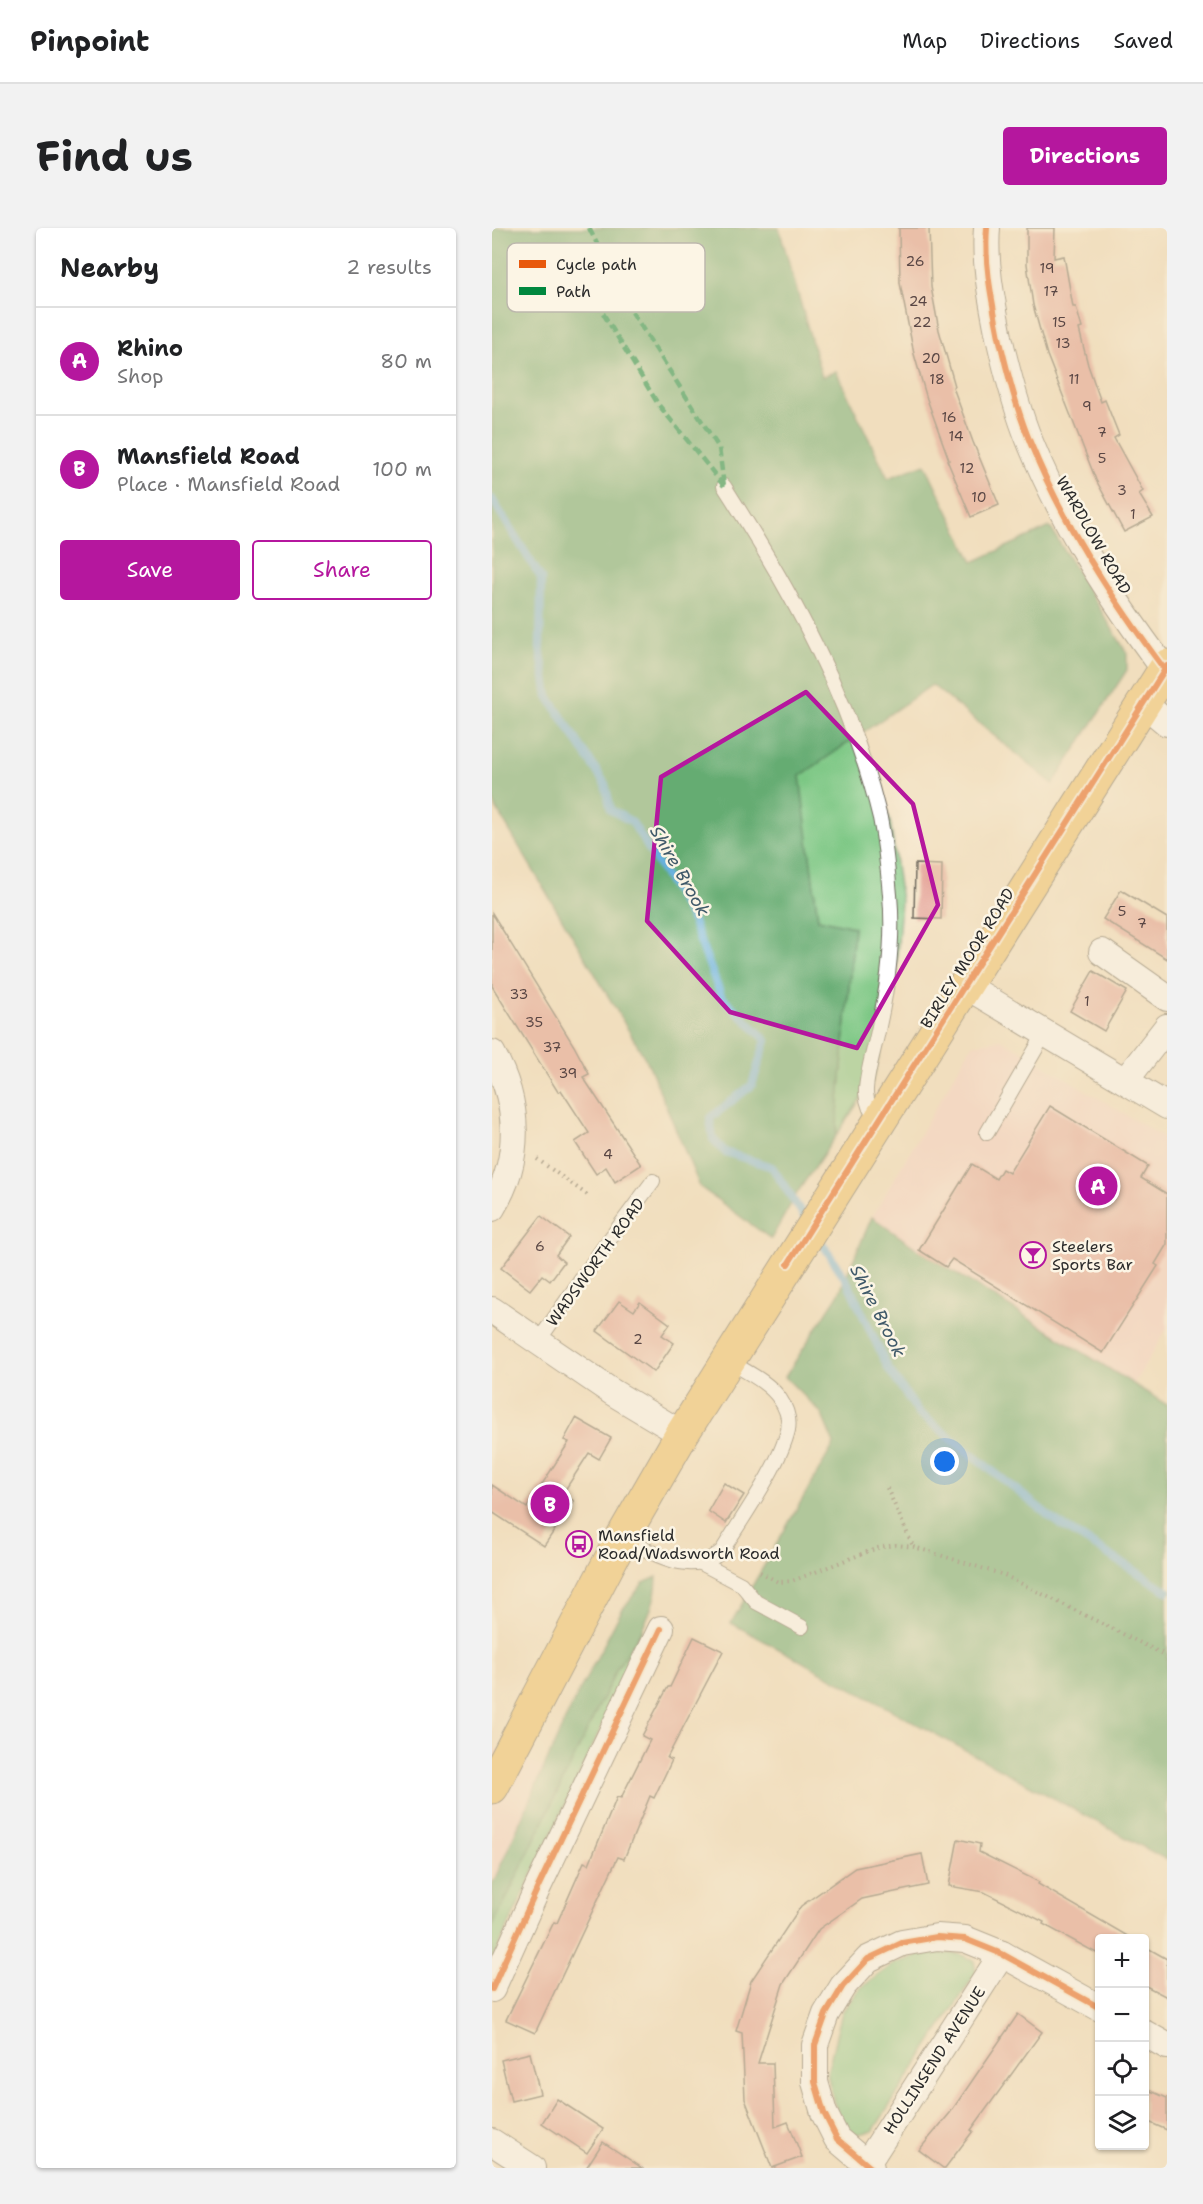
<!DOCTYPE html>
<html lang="en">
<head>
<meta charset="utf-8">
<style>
	body { margin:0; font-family:"Shantell Sans",sans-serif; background:#f2f2f2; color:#202124 }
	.controls { position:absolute; right:18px; bottom:18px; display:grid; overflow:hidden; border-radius:6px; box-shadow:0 2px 4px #0004 }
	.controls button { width:54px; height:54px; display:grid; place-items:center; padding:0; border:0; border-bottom:2px solid #e0e0e0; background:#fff; color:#202124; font:30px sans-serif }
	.you { position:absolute; left:453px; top:1234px; width:21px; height:21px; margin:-15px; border:4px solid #fff; border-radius:50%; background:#1a73e8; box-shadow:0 0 0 9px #1a73e833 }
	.badge { display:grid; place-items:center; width:39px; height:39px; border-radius:50%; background:#b5179e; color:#fff; font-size:20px; font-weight:700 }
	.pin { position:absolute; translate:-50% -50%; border:3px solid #fff; box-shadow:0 2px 6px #0006 }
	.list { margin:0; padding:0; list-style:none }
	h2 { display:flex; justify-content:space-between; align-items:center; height:78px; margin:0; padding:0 24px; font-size:26px }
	h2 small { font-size:20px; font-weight:400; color:#757577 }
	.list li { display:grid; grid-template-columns:39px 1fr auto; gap:18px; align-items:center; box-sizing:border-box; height:108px; padding:0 24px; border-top:2px solid #e0e0e0 }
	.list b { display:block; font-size:22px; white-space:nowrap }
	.list p { margin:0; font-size:20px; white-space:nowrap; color:#757577 }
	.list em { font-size:20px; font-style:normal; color:#757577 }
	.actions { display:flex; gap:12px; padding:18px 24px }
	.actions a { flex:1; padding:14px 0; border:2px solid #b5179e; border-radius:6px; text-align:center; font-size:21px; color:#b5179e }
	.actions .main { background:#b5179e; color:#fff }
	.icon { flex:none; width:33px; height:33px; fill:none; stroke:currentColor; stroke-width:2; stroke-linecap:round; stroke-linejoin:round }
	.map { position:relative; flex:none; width:675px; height:1940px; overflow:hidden; border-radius:6px }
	header { display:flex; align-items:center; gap:36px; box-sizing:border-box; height:84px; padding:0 30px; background:#fff; border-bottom:2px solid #e0e0e0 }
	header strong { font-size:28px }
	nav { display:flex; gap:33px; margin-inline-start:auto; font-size:21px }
	.intro { display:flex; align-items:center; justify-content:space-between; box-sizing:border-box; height:144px; padding:0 36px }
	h1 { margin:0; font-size:42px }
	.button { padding:15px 27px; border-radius:6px; background:#b5179e; color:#fff; font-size:21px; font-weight:700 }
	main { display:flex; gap:36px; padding:0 36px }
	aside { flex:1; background:#fff; border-radius:6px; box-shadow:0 2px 4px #0004 }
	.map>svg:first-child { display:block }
	.built { fill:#f7d1c8 }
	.green { fill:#7cc784; stroke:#547958; stroke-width:1.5 }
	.forest { fill:#65ac72; stroke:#486c4e; stroke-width:1.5 }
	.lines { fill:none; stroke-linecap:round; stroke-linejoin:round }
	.stream { stroke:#67b1df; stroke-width:8 }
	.building { fill:#e2998f }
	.service-casing { stroke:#706a5e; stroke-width:16 }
	.minor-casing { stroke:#706a5e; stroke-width:28 }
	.primary-casing { stroke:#706a5e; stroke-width:35 }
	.path { stroke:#706a5e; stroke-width:4; stroke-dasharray:1.5 4.5; stroke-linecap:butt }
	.service { stroke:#fff; stroke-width:14 }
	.minor { stroke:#fff; stroke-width:26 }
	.primary { stroke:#f1c369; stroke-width:33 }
	.quiet { stroke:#00873e; stroke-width:4.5; stroke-dasharray:9 4.5; stroke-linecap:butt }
	.cycleway-casing { stroke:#fcf5e5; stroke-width:10 }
	.cycleway { stroke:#e8590c; stroke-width:6 }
	.marked { fill:none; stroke:#b5179e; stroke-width:4.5; stroke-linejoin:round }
	.labels { text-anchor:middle; stroke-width:5; stroke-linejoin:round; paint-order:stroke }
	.number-label { font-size:14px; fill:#594644 }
	.street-label { font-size:16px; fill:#2b2b2b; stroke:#fcf5e5 }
	.poi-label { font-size:16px; fill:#2b2b2b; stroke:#fcf5e5; text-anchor:start }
	.water-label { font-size:18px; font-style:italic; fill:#405a6a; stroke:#fcf5e5 }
	.key { fill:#fcf5e5; stroke:#bdb8ad; stroke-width:1.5 }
	.key-label { font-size:16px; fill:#2b2b2b }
</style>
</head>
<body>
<header>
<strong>Pinpoint</strong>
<nav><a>Map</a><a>Directions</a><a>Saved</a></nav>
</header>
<div class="intro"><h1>Find us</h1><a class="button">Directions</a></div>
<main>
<aside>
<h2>Nearby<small>2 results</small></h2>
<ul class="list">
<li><span class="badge">A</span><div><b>Rhino</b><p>Shop</p></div><em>80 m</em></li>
<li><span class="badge">B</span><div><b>Mansfield Road</b><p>Place · Mansfield Road</p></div><em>100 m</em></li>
</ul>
<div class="actions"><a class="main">Save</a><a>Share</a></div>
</aside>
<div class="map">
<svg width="675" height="1940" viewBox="0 0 675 1940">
	<rect width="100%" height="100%" fill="#fcf5e5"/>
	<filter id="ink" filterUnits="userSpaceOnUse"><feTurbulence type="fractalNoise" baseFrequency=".0167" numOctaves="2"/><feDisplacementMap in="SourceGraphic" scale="12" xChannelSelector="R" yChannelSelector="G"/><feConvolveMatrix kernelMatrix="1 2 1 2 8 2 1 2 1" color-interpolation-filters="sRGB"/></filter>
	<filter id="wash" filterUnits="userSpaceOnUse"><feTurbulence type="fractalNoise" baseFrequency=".008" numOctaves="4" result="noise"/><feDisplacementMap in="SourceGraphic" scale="24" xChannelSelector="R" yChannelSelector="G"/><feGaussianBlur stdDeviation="1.35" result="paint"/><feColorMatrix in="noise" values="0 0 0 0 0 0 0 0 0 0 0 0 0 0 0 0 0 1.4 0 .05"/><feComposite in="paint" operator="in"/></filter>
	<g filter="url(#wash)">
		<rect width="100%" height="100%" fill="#f1debe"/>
		<g class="built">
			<path d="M509,811L675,912V1100L642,1156L427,1022L380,989L480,817Z"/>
			<path d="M0,1519L52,1540L0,1657Z"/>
		</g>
		<g class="green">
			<path d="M370,505L398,593L409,673L402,770L381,852L344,908L362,699L326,691L307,548Z"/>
			<path d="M151,1401L132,1451L0,1733V1700L6,1687L126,1438Z"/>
			<path d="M437,1724L468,1726L482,1733L484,1745L381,1903L365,1906L354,1901L342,1875L335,1845L350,1784L367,1761L402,1736Z"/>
		</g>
		<g class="forest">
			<path d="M0,0H287L330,149L344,143L396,250L433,236L481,334L558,299L635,425V442L561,556L440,457L308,548L326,691L362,699L344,908L307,962L279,1011L208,959L156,835L4,580L0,568Z"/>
			<path d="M380,989L427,1022L675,1177V1632L239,1395L342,1216L329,1185L293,1149L346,1067Z"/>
			<path d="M165,1349C165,1383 144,1411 126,1438L0,1700V1657L78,1481L130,1382L151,1355Z"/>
		</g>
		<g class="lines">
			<g class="stream">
				<path d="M0,271L49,350L48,420L56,468L113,556L119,582L140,594L199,689L229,768L274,812L260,857L218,890L221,911L233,924L280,939L315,993"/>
				<path d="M324,1006L356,1055L396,1140L426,1184L566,1295L675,1363"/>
			</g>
		</g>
		<g id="blocks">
			<g class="building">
				<path d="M407,0H437L439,59L447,102L463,158L461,159L481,214L507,277L479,289L455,232H457L435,171L422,126L408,55Z"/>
				<path d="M535,0H563L562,30L572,28L581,79H584L590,100L587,101L596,137L609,174L613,172L627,207L622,210L651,263L647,266L661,289L632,304L604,252L555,127L541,77L535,36Z"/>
				<path d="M423,636L450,637L449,691L422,690Z"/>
				<path d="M629,662L675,690V731L611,691Z"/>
				<path d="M0,685L82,818L97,846L91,849L149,937L123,954L114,939L104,946L83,914L97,905L69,862L66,864L0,758Z"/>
				<path d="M601,743L635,763L612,803L578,783Z"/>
				<path d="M558,878L656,938L649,950L675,966V1016L663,1036L666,1038L611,1125L460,1031L454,1039L427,1022L480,936L504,951L510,941L517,945Z"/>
				<path d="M49,988L77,1009L64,1027L72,1034L58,1053L50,1047L38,1062L9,1040Z"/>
				<path d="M127,1073L142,1083L148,1074L178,1096L170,1107L182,1115L162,1144L105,1103Z"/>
				<path d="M84,1190L119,1210L107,1231L97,1225L71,1265L82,1273L52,1318L0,1284V1257L35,1280L77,1214L72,1212Z"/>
				<path d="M232,1255L252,1267L234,1295L216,1283Z"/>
				<path d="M202,1409L231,1423L175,1530L180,1532L162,1570L158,1568L132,1631L126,1629L43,1805L14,1792L62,1694L65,1695L92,1634L97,1636L125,1569L129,1570L158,1512L150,1508L176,1459H178Z"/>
				<path d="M466,1611L488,1616L487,1624L547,1654L546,1656L639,1710H608V1727L551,1696L552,1694L492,1664L457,1658Z"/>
				<path d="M430,1626L436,1657L370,1671L327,1701L291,1756L266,1835H281L283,1899L296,1894L310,1929L280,1940L253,1871L250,1805L244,1803L259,1753L309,1678L363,1640Z"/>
				<path d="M652,1718L675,1731V1769L652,1757Z"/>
				<path d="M526,1786L550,1804L479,1902L481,1903L453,1940H451L427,1922L458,1885Z"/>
				<path d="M38,1825L48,1866L19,1873L9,1832Z"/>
				<path d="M652,1860L675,1870V1902L652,1892Z"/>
				<path d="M65,1871L111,1901L95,1925L50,1895Z"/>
				<path d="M111,1914L150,1940H94Z"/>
			</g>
		</g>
	</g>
	<g filter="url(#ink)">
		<use href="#blocks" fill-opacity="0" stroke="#706a5e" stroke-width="1.5"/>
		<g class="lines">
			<defs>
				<g id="service">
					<path d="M232,258C298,361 359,470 388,590C393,615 396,642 398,667C402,710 396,757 387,798C384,816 373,849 374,865C375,877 379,885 386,894"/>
					<path d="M495,905L553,805"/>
					<path d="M45,1115L109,1023L161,953"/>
					<path d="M130,1310C161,1324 199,1351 230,1323C250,1290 288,1237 296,1202C298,1191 294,1180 288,1171C277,1154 254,1144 237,1133"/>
					<path d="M209,1335L249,1356L264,1374L310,1399"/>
				</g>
				<g id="minor">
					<path d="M495,0C492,36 500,73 507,109C515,144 524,180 538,214C571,296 620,371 673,442"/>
					<path d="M651,475L675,495"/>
					<path d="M610,724L675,770"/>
					<path d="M474,758L675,878"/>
					<path d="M0,825C28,874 30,932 0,980"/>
					<path d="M633,853L675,799"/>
					<path d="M0,1082L120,1164L190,1206"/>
					<path d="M0,1761L46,1659L169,1401"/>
					<path d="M652,1805L675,1818"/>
					<path d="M0,1914L40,1940"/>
					<path d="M372,1940L510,1726"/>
					<path d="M379,1940L345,1911L332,1885L323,1854V1817L334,1786L351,1758L376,1731L410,1715L445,1709L473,1711L510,1726L608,1780"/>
				</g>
				<path id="primary" d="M0,1559L130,1310L190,1206L675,438"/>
			</defs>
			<use href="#service" class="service-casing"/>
			<use href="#minor" class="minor-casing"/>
			<use href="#primary" class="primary-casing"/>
			<g class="path">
				<path d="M45,931L98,969"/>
				<path d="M395,1260L421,1318"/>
				<path d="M268,1344L286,1354L300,1353L385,1320L404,1317L422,1319L512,1347L675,1428"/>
			</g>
			<use href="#service" class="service"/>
			<use href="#minor" class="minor"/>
			<use href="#primary" class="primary"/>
			<g class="quiet">
				<path d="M97,0L138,81L227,220L232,258"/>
				<path d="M97,62L166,176L232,258"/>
			</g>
			<defs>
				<g id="cycleway">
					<path d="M495,0C492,36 500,73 507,109C515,144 524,180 538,214C571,296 620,371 673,442"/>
					<path d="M296,1036L675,438"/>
					<path d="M0,1761L46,1659L169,1401"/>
					<path d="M379,1940L345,1911L332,1885L323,1854V1817L334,1786L351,1758L376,1731L410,1715L445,1709L473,1711L510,1726L608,1780"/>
				</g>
			</defs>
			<use href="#cycleway" class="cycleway-casing"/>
			<use href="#cycleway" class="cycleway"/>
		</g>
	</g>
	<path d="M0 0H675V1940H0ZM314,464L421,576L446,677L365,820L238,784L155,693L169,549Z" fill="#f1debe" fill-opacity=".55" fill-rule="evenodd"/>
	<path class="marked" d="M314,464L421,576L446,677L365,820L238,784L155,693L169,549Z"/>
	<defs>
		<symbol id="bar-ring" viewBox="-11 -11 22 22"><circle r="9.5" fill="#fcf5e5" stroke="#b5179e" stroke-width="1.5"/><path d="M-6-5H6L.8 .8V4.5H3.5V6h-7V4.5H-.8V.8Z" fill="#b5179e"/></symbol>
		<symbol id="bus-ring" viewBox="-11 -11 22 22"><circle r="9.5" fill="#fcf5e5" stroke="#b5179e" stroke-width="1.5"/><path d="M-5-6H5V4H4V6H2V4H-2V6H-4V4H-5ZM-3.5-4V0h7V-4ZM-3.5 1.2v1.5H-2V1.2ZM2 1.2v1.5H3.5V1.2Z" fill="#b5179e"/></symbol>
	</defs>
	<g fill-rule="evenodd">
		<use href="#bar-ring" x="526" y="1012" width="30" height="30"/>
		<use href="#bus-ring" x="72" y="1301" width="30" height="30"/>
	</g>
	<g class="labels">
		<g class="number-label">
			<text x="423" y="38">26</text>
			<text x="555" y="45">19</text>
			<text x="559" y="68">17</text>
			<text x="426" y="78">24</text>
			<text x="430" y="99">22</text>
			<text x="567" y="99">15</text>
			<text x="571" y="120">13</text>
			<text x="439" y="135">20</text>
			<text x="445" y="156">18</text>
			<text x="582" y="156">11</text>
			<text x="595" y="183">9</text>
			<text x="457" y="194">16</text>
			<text x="610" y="209">7</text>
			<text x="464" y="213">14</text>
			<text x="610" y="235">5</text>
			<text x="475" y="245">12</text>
			<text x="630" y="267">3</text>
			<text x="487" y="274">10</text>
			<text x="641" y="291">1</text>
			<text x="630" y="688">5</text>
			<text x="650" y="700">7</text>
			<text x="27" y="771">33</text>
			<text x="595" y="778">1</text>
			<text x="42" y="799">35</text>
			<text x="60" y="824">37</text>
			<text x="76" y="850">39</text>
			<text x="116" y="931">4</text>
			<text x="48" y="1023">6</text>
			<text x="146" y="1116">2</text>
		</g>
		<g class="street-label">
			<text transform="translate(602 307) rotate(60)" y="6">WARDLOW ROAD</text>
			<text transform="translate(475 730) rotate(-58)" y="6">BIRLEY MOOR ROAD</text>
			<text transform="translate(103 1034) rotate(-54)" y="6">WADSWORTH ROAD</text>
			<text transform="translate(442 1832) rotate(-57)" y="6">HOLLINSEND AVENUE</text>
		</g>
		<g class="poi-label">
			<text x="560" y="1024">Steelers<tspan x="560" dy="18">Sports Bar</tspan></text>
			<text x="106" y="1313">Mansfield<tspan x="106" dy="18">Road/Wadsworth Road</tspan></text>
		</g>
		<g class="water-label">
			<text transform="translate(188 643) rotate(60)" y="6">Shire Brook</text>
			<text transform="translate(386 1083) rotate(63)" y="6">Shire Brook</text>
		</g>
	</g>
	<rect x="15" y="15" width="198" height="69" rx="9" class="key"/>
	<rect x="27" y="32" width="27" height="8" fill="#e8590c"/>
	<rect x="27" y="59" width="27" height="8" fill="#00873e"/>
	<g class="key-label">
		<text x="64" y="42">Cycle path</text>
		<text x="64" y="69">Path</text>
	</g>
</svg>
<div class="controls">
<button>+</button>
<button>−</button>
<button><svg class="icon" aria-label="locate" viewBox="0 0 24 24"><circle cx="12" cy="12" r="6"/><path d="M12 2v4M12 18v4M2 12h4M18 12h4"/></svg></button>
<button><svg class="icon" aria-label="layers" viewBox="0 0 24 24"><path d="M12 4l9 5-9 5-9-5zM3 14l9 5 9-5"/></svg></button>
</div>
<div class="you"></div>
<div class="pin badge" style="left:606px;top:958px">A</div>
<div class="pin badge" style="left:58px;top:1276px">B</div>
</div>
</main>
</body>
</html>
